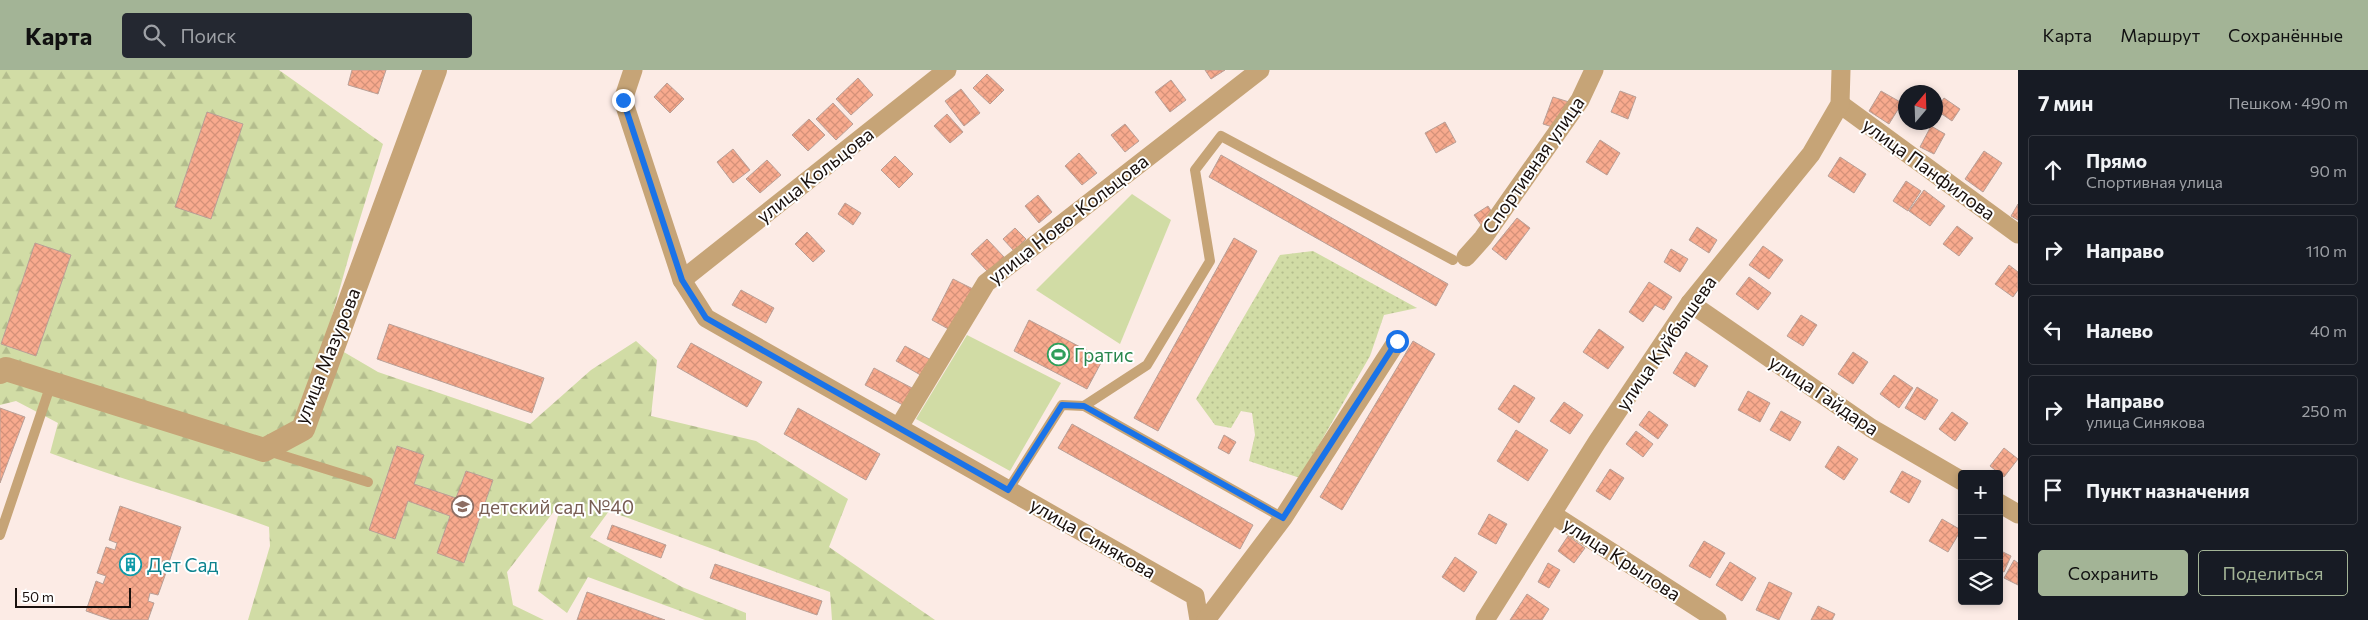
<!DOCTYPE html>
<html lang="ru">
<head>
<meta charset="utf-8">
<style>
	body { margin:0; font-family:Commissioner,sans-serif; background:#242831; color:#f1f3f6 }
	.controls { position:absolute; right:15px; bottom:15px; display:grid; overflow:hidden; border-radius:5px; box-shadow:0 2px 8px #0003 }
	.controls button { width:45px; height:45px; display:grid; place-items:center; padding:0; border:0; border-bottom:1px solid #363941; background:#171b24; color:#f1f3f6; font:25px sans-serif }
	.compass { position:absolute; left:1898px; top:15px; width:45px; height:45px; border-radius:50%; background:#171b24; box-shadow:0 2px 8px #0003; rotate:19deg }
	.scale { position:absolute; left:15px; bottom:12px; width:116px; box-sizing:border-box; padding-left:5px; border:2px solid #19100d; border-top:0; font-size:14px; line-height:18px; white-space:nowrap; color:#19100d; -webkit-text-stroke:4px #fff; paint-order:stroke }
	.stop { position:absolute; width:15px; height:15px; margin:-11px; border:4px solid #1a73e8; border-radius:50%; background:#fff }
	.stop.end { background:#1a73e8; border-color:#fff; box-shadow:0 1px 5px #0008 }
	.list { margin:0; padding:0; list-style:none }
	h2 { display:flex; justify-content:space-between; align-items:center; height:65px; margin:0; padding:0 20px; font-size:21px }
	h2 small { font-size:16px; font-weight:400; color:#9ea1a6 }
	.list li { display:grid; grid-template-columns:32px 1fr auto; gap:15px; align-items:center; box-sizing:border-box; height:70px; margin:0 10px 10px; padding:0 10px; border:1px solid #363941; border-radius:5px }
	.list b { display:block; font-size:19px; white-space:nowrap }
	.list p { margin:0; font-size:16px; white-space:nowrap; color:#9ea1a6 }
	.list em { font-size:16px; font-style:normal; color:#9ea1a6 }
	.actions { display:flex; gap:10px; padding:15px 20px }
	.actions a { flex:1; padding:11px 0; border:1px solid #a3b496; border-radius:5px; text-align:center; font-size:18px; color:#a3b496 }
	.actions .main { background:#a3b496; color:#111 }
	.icon { flex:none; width:28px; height:28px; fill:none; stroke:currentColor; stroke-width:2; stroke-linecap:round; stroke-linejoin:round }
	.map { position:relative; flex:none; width:2018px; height:550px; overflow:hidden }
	header { display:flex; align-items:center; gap:30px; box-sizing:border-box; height:70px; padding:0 25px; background:#a3b496; color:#111 }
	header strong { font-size:24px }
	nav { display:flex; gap:28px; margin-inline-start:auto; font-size:18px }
	.search { width:350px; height:45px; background:#242831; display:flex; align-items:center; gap:12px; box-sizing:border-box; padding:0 18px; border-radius:5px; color:#9ea1a6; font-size:19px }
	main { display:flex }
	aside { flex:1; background:#171b24 }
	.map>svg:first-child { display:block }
	.grass { fill:url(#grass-dots) }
	.forest { fill:url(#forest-firs) }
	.park { fill:#d1dca5 }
	.building { fill:url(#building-cross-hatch); stroke:#b99f96 }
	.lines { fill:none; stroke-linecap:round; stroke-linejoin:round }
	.service { stroke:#c6a477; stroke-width:10 }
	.minor { stroke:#c6a477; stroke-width:19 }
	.tertiary { stroke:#c6a477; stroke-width:24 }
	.route { stroke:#1a73e8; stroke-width:6 }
	.labels { text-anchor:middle; stroke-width:4; stroke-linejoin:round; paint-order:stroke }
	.street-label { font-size:19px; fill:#19100d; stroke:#fff }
	.leisure-label { font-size:19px; fill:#27864d; stroke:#fff; text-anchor:start }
	.education-label { font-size:19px; fill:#785e54; stroke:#fff; text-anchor:start }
	.culture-label { font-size:19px; fill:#0d838f; stroke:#fff; text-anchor:start }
</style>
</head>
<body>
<header>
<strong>Карта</strong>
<div class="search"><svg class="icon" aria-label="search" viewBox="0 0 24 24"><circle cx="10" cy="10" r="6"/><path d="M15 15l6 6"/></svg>Поиск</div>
<nav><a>Карта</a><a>Маршрут</a><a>Сохранённые</a></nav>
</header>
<main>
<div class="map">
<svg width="2018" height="550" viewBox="0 0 2018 550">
	<defs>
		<pattern id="grass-dots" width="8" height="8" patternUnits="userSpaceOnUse" patternTransform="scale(1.25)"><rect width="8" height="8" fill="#d1dca5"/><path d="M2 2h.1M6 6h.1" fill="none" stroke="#b3bc8d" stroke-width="1.8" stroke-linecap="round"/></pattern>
		<pattern id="forest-firs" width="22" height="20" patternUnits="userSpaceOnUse" patternTransform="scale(1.25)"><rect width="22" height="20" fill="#d1dca5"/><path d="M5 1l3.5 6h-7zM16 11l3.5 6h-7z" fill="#b3bc8d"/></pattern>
		<pattern id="building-cross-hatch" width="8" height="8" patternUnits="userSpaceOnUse" patternTransform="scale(1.25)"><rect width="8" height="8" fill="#f8aa8e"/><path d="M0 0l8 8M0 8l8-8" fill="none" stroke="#d49179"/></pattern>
	</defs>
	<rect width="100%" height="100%" fill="#fcebe5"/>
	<path class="grass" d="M1313,181L1417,238L1384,245L1370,286L1300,408L1249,391L1255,365L1252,343L1241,341L1231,358L1215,355L1196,329L1280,185Z"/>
	<path class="forest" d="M0,0H279L383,74L354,168L325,271L378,302L530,354L591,300L636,271L657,290L651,346L756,371L848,429L829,477L935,550H832L830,522L609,441L590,467L682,517L746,543V550H705L588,507L567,543L538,521L562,431L507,502L513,535L544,550H248L270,476L269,457C197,430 122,410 50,383L58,353L16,331L0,335Z"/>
	<g class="park">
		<path d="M1132,124L1171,150L1120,274L1036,220Z"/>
		<path d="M967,265L1061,313L1010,401L916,349Z"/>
	</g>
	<g class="building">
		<path d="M352,0H386L378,24L348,15Z"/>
		<path d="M1205,0H1225L1211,9Z"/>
		<path d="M987,4L1004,20L990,34L973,18Z"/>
		<path d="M858,8L873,25L851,45L836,29Z"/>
		<path d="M1171,10L1186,30L1170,42L1155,22Z"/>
		<path d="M667,13L684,29L670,43L654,27Z"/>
		<path d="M961,19L980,43L964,56L945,31Z"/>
		<path d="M1620,21L1636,27L1628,49L1611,42Z"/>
		<path d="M1881,21L1902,33L1889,54L1869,41Z"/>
		<path d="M1553,27L1569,32L1559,59L1543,54Z"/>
		<path d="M1944,28L1960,39L1952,51L1936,40Z"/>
		<path d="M833,33L853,54L836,70L816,49Z"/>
		<path d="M207,42L243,54L211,149L175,137Z"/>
		<path d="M947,44L963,62L950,73L934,56Z"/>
		<path d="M809,49L825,65L808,81L792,65Z"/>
		<path d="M1445,52L1456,72L1436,83L1425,63Z"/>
		<path d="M1125,54L1139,71L1125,82L1111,65Z"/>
		<path d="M1931,56L1945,64L1934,84L1920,77Z"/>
		<path d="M1600,70L1620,83L1607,105L1586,92Z"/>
		<path d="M733,79L750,100L733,113L717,92Z"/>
		<path d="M1984,81L2002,93L1983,122L1965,109Z"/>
		<path d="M1079,83L1097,103L1082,115L1065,96Z"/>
		<path d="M1221,85L1448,214L1436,236L1209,107Z"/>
		<path d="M895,86L913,104L899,118L881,100Z"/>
		<path d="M1840,87L1866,104L1854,123L1828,106Z"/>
		<path d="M767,90L781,105L760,123L746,109Z"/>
		<path d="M1906,111L1921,121L1908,141L1893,131Z"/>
		<path d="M1924,120L1945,136L1930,156L1909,141Z"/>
		<path d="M1038,125L1052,142L1039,153L1025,136Z"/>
		<path d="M845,133L861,143L853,155L838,144Z"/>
		<path d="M2018,134V150L2011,146Z"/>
		<path d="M1488,136L1497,150L1484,159L1474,145Z"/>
		<path d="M1517,148L1530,158L1506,190L1492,179Z"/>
		<path d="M1957,156L1973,168L1959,186L1943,174Z"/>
		<path d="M1697,157L1717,170L1709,183L1689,170Z"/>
		<path d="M1015,158L1026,169L1014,181L1003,169Z"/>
		<path d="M807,162L825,181L813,192L795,174Z"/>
		<path d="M1234,168L1257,181L1158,361L1134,348Z"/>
		<path d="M987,169L1004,187L988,202L971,184Z"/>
		<path d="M35,173L71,185L36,286L1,274Z"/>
		<path d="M1763,176L1783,190L1769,209L1749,195Z"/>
		<path d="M1671,179L1688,189L1680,202L1664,192Z"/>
		<path d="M2009,195L2018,202V220L2013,227L1995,214Z"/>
		<path d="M1749,207L1771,223L1758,240L1736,224Z"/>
		<path d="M953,209L973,219L952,261L932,250Z"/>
		<path d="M1649,212L1672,227L1664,240L1655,235L1643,252L1629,242Z"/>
		<path d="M741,220L774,238L766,253L732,235Z"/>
		<path d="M1801,245L1817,255L1803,276L1787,266Z"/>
		<path d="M1029,250L1103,289L1087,319L1014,281Z"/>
		<path d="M389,254L544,308L532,343L377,289Z"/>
		<path d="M1599,259L1624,277L1608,299L1583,282Z"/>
		<path d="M1413,271L1435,284L1342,440L1320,427Z"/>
		<path d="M691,273L762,312L747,337L677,297Z"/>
		<path d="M905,276L933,291L924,307L896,291Z"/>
		<path d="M1686,282L1708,296L1695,317L1673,303Z"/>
		<path d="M1853,282L1868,292L1853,314L1838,304Z"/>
		<path d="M874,298L912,318L903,335L865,315Z"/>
		<path d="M1894,305L1913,318L1899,338L1880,324Z"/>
		<path d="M1514,315L1535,328L1519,353L1498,339Z"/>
		<path d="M1917,317L1938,330L1925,350L1905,338Z"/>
		<path d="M1748,321L1770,333L1760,352L1738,340Z"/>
		<path d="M1564,332L1583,345L1570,364L1550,351Z"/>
		<path d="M0,338L25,347L0,413Z"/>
		<path d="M798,338L880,384L866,410L784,364Z"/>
		<path d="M1649,341L1668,355L1658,369L1639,355Z"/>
		<path d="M1781,341L1801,352L1790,371L1770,360Z"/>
		<path d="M1952,342L1968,353L1955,371L1939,359Z"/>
		<path d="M1072,354L1253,455L1240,479L1058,378Z"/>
		<path d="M1516,360L1548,380L1528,411L1497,391Z"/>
		<path d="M1636,361L1653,374L1643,387L1626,374Z"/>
		<path d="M1224,365L1236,372L1229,384L1218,378Z"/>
		<path d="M397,376L424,385L414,414L456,428L466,401L493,410L464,493L437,483L450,446L408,431L395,469L369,460Z"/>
		<path d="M1838,376L1858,389L1844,410L1825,397Z"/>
		<path d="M2004,378L2018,389L2004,407L1990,396Z"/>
		<path d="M1610,399L1624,408L1610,430L1596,421Z"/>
		<path d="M1902,401L1921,411L1909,433L1890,422Z"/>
		<path d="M120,436L181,457L169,492L163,490L160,497L167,500L158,525L150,523L148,531L154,533L148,550H112L86,541L96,511L103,514L106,506L97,503L106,477L115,480L117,473L109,470Z"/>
		<path d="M1489,444L1507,454L1496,474L1478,464Z"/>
		<path d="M1942,449L1961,460L1948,482L1929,471Z"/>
		<path d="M612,455L666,475L661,488L607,469Z"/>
		<path d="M1568,466L1585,478L1574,493L1558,481Z"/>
		<path d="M1704,471L1725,483L1710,508L1689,496Z"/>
		<path d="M1999,480L2011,486L2004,502L1999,500Z"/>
		<path d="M1455,487L1477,502L1464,522L1442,507Z"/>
		<path d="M2014,490L2018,493V515L2004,508Z"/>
		<path d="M1730,492L1756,508L1742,531L1716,515Z"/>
		<path d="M1548,493L1560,500L1549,518L1538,512Z"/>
		<path d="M715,494L822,531L817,545L710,508Z"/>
		<path d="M1769,512L1792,523L1779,550L1756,540Z"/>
		<path d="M587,522L665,550H577Z"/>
		<path d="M1527,524L1549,539L1542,550H1510Z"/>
		<path d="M1818,536L1835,544L1832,550H1811Z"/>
	</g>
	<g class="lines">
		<g class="service">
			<path d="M1084,336L1283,448"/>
			<path d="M268,381L368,412"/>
			<path d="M1008,420L1062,335L1084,336L1147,295L1210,191L1195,100L1221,66L1453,190"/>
			<path d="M0,465L51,314"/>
		</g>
		<g class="minor">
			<path d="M633,0L623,30L682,210L706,248L1195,526L1199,550"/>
			<path d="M1840,34L2018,164"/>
			<path d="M1466,187L1483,168L1580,30L1594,0"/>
			<path d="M682,210L947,0"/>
			<path d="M1690,233L1871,358L1962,411"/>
			<path d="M899,357L986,213L1260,0"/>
			<path d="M1999,433L2018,444"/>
			<path d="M1552,444L1717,550"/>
			<path d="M1206,550L1283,448L1397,271"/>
			<path d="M1485,550L1597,372L1690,233L1811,84L1840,34L1841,0"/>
		</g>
		<path class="tertiary" d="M0,302L6,299L264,380L303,359L435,0"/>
	</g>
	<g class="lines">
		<path class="route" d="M623,30L682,210L706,248L1008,420L1062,335L1084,336L1283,448L1397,271"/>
	</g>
	<defs>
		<symbol id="stadium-ring" viewBox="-11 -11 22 22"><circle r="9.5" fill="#fff" stroke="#2e9e5b" stroke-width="1.5"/><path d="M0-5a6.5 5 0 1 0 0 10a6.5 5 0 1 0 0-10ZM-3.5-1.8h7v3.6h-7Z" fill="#2e9e5b"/></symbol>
		<symbol id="school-ring" viewBox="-11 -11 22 22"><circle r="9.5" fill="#fff" stroke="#8d6e63" stroke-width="1.5"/><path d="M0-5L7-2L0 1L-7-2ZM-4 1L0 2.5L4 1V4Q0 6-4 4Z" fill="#8d6e63"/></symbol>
		<symbol id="building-ring" viewBox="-11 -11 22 22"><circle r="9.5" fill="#fff" stroke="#0f9aa8" stroke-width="1.5"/><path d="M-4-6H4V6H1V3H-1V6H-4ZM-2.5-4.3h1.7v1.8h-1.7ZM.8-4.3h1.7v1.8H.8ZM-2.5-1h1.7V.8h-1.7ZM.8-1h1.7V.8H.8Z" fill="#0f9aa8"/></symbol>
	</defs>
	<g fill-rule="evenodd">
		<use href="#stadium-ring" x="1046" y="272" width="25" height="25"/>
		<use href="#school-ring" x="450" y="424" width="25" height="25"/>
		<use href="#building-ring" x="118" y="482" width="25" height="25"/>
	</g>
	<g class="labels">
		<g class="street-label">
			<text transform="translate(1533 95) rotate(-55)" y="7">Спортивная улица</text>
			<text transform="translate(1929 99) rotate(36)" y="7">улица Панфилова</text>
			<text transform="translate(815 105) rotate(-38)" y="7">улица Кольцова</text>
			<text transform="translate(1068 149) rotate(-38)" y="7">улица Ново-Кольцова</text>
			<text transform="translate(1666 273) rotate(-55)" y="7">улица Куйбышева</text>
			<text transform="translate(327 286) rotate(-68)" y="7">улица Мазурова</text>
			<text transform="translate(1824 325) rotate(34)" y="7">улица Гайдара</text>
			<text transform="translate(1093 468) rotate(30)" y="7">улица Синякова</text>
			<text transform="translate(1622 489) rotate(33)" y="7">улица Крылова</text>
		</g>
		<g class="leisure-label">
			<text x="1074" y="292">Гратис</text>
		</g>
		<g class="education-label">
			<text x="479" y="444">детский сад №40</text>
		</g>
		<g class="culture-label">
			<text x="147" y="502">Дет Сад</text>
		</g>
	</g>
</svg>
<div class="controls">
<button>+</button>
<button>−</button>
<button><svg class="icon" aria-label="layers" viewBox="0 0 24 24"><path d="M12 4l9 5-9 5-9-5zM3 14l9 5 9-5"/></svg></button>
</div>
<svg class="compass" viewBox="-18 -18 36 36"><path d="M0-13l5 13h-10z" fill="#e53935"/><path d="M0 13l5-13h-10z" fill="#9ea1a6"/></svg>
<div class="scale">50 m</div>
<div class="stop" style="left:1397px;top:271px"></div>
<div class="stop end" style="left:623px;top:30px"></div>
</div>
<aside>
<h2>7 мин<small>Пешком · 490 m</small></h2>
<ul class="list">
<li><svg class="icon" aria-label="ahead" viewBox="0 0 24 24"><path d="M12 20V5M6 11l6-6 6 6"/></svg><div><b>Прямо</b><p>Спортивная улица</p></div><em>90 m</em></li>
<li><svg class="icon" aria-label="right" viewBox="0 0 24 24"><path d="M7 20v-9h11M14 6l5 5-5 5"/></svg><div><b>Направо</b></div><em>110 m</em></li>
<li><svg class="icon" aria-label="left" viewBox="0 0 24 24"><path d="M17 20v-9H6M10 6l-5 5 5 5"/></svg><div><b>Налево</b></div><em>40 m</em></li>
<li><svg class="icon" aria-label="right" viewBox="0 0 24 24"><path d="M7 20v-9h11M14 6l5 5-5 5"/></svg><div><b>Направо</b><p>улица Синякова</p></div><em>250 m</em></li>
<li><svg class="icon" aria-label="arrive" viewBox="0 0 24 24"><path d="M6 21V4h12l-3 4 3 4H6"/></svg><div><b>Пункт назначения</b></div></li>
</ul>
<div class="actions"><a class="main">Сохранить</a><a>Поделиться</a></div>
</aside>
</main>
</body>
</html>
